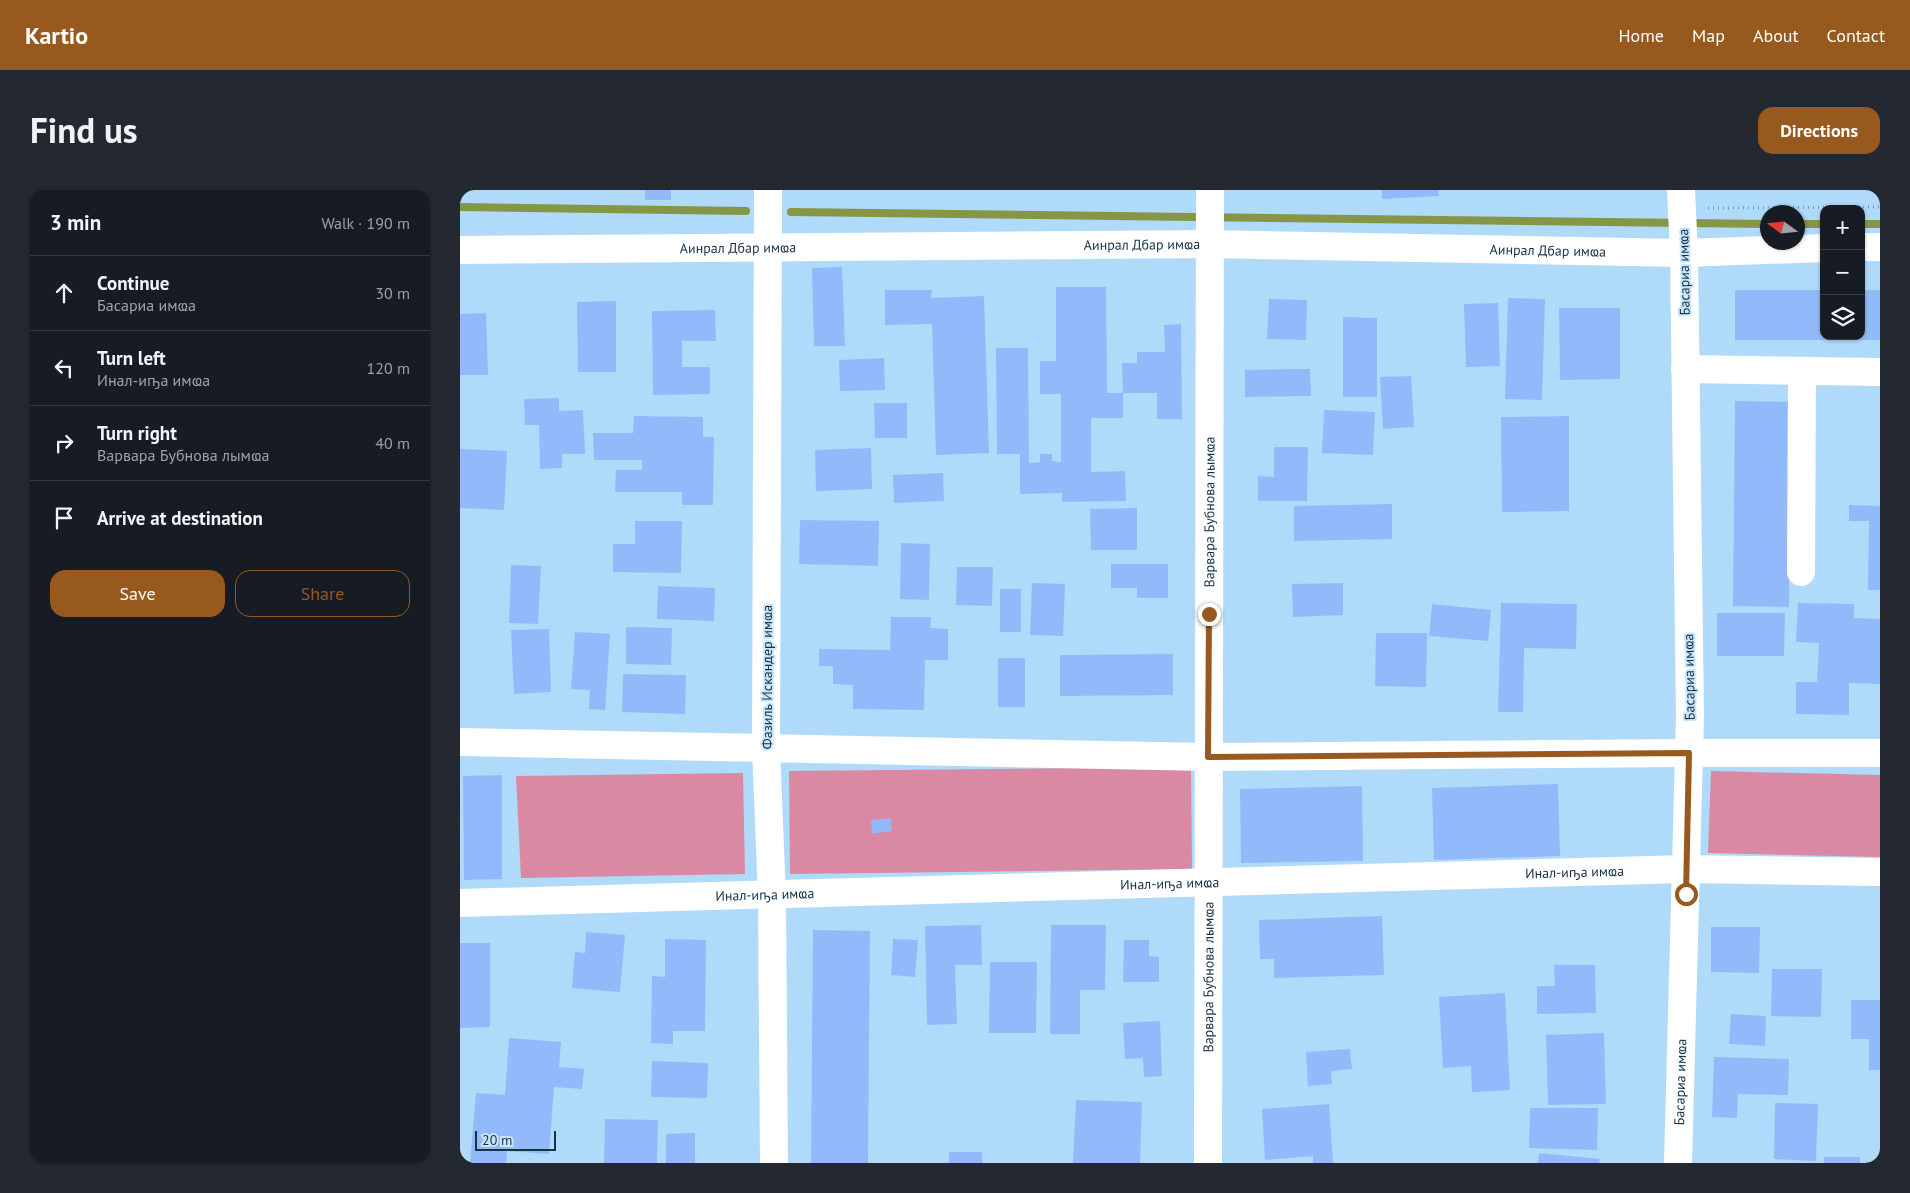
<!DOCTYPE html>
<html lang="en">
<head>
<meta charset="utf-8">
<style>
	body { margin:0; font-family:"PT Sans",sans-serif; background:#242831; color:#f1f3f6 }
	.controls { position:absolute; right:15px; top:15px; display:grid; overflow:hidden; border-radius:10px; box-shadow:0 1px 4px #0004 }
	.controls button { width:45px; height:45px; display:grid; place-items:center; padding:0; border:0; border-bottom:1px solid #363941; background:#171b24; color:#f1f3f6; font:25px sans-serif }
	.compass { position:absolute; left:1300px; top:15px; width:45px; height:45px; border-radius:50%; background:#171b24; box-shadow:0 1px 4px #0004; rotate:285deg }
	.scale { position:absolute; left:15px; bottom:12px; width:81px; box-sizing:border-box; padding-left:5px; border:2px solid #143347; border-top:0; font-size:14px; line-height:18px; white-space:nowrap; color:#143347; -webkit-text-stroke:4px #c9e5fa; paint-order:stroke }
	.stop { position:absolute; width:15px; height:15px; margin:-11px; border:4px solid #97591e; border-radius:50%; background:#fff }
	.stop.end { background:#97591e; border-color:#fff; box-shadow:0 1px 5px #0008 }
	.list { margin:0; padding:0; list-style:none }
	h2 { display:flex; justify-content:space-between; align-items:center; height:65px; margin:0; padding:0 20px; font-size:21px }
	h2 small { font-size:16px; font-weight:400; color:#9ea1a6 }
	.list li { display:grid; grid-template-columns:32px 1fr auto; gap:15px; align-items:center; box-sizing:border-box; height:75px; padding:0 20px; border-top:1px solid #363941 }
	.list b { display:block; font-size:19px; white-space:nowrap }
	.list p { margin:0; font-size:16px; white-space:nowrap; color:#9ea1a6 }
	.list em { font-size:16px; font-style:normal; color:#9ea1a6 }
	.actions { display:flex; gap:10px; padding:15px 20px }
	.actions a { flex:1; padding:11px 0; border:1px solid #97591e; border-radius:15px; text-align:center; font-size:18px; color:#97591e }
	.actions .main { background:#97591e; color:#fff }
	.icon { flex:none; width:28px; height:28px; fill:none; stroke:currentColor; stroke-width:2; stroke-linecap:round; stroke-linejoin:round }
	.map { position:relative; flex:none; width:1420px; height:973px; overflow:hidden; border-radius:15px }
	header { display:flex; align-items:center; gap:30px; box-sizing:border-box; height:70px; padding:0 25px; background:#97591e; color:#fff }
	header strong { font-size:24px }
	nav { display:flex; gap:28px; margin-inline-start:auto; font-size:18px }
	.intro { display:flex; align-items:center; justify-content:space-between; box-sizing:border-box; height:120px; padding:0 30px }
	h1 { margin:0; font-size:35px }
	.button { padding:12px 22px; border-radius:15px; background:#97591e; color:#fff; font-size:18px; font-weight:700 }
	main { display:flex; gap:30px; padding:0 30px }
	aside { flex:1; background:#171b24; border-radius:15px; box-shadow:0 1px 4px #0004 }
	.map>svg:first-child { display:block }
	.green { fill:#d989a2 }
	.lines { fill:none; stroke-linecap:round; stroke-linejoin:round }
	.stream { stroke:#859646; stroke-width:8 }
	.building { fill:#92bafa }
	.path { stroke:#759bb6; stroke-width:3; stroke-dasharray:1 4; stroke-linecap:butt }
	.minor { stroke:#fff; stroke-width:28 }
	.route { stroke:#97591e; stroke-width:6 }
	.labels { text-anchor:middle; stroke-width:4; stroke-linejoin:round; paint-order:stroke }
	.street-label { font-size:14px; fill:#143347; stroke:#c9e5fa }
</style>
</head>
<body>
<header>
<strong>Kartio</strong>
<nav><a>Home</a><a>Map</a><a>About</a><a>Contact</a></nav>
</header>
<div class="intro"><h1>Find us</h1><a class="button">Directions</a></div>
<main>
<aside>
<h2>3 min<small>Walk · 190 m</small></h2>
<ul class="list">
<li><svg class="icon" aria-label="ahead" viewBox="0 0 24 24"><path d="M12 20V5M6 11l6-6 6 6"/></svg><div><b>Continue</b><p>Басариа имҩа</p></div><em>30 m</em></li>
<li><svg class="icon" aria-label="left" viewBox="0 0 24 24"><path d="M17 20v-9H6M10 6l-5 5 5 5"/></svg><div><b>Turn left</b><p>Инал-иҧа имҩа</p></div><em>120 m</em></li>
<li><svg class="icon" aria-label="right" viewBox="0 0 24 24"><path d="M7 20v-9h11M14 6l5 5-5 5"/></svg><div><b>Turn right</b><p>Варвара Бубнова лымҩа</p></div><em>40 m</em></li>
<li><svg class="icon" aria-label="arrive" viewBox="0 0 24 24"><path d="M6 21V4h12l-3 4 3 4H6"/></svg><div><b>Arrive at destination</b></div></li>
</ul>
<div class="actions"><a class="main">Save</a><a>Share</a></div>
</aside>
<div class="map">
<svg width="1420" height="973" viewBox="0 0 1420 973">
	<rect width="100%" height="100%" fill="#b0daf9"/>
	<g class="green">
		<path d="M731,577L732,679L330,684L329,581Z"/>
		<path d="M1251,581L1420,585V667L1248,663Z"/>
		<path d="M283,583L285,684L61,688L56,586Z"/>
	</g>
	<g class="lines">
		<g class="stream">
			<path d="M0,17L286,21"/>
			<path d="M331,22L1308,34"/>
			<path d="M1338,34H1364"/>
			<path d="M1401,34H1420"/>
		</g>
	</g>
	<g class="building">
		<rect x="185" y="0" width="26" height="10"/>
		<path d="M922,0H978L979,6L922,9Z"/>
		<path d="M382,77L385,156H354L352,78Z"/>
		<path d="M596,97H646L647,203H663L662,173H677V162H705L704,135L721,134L722,229H697V203H663V228H631V282L665,281L666,311L602,312V303L560,304V264H537L536,158H568L569,273L580,272V264H592V271L601,272V204H580V171H596Z"/>
		<path d="M425,100H472L471,108L524,106L529,263L476,265L472,134L425,135Z"/>
		<path d="M1275,100H1364V146H1401V100H1420V150H1275Z"/>
		<path d="M1048,108L1085,109L1082,210L1045,209Z"/>
		<path d="M809,109L847,110L846,150L807,149Z"/>
		<path d="M156,111V182H118L117,112Z"/>
		<path d="M1038,113L1040,176L1006,177L1004,114Z"/>
		<path d="M1099,118H1160V189L1100,190Z"/>
		<path d="M255,120L256,151H222V177H250V204L193,205L192,121Z"/>
		<path d="M26,123L28,185H0V124Z"/>
		<path d="M883,127L917,128V207H883Z"/>
		<path d="M424,168L425,200L380,201L379,170Z"/>
		<path d="M850,179L851,206L785,207V180Z"/>
		<path d="M951,186L954,237L923,239L920,187Z"/>
		<path d="M99,208V221L123,220L125,264H102V278L80,279L79,235H65L64,209Z"/>
		<path d="M1275,211L1331,212L1329,417L1273,416Z"/>
		<path d="M414,213H447V248H415Z"/>
		<path d="M864,220L915,222L913,265L862,263Z"/>
		<path d="M174,226L243,227V247H254L253,315H222V302H155L156,280H182V270H134L133,243H173Z"/>
		<path d="M1109,226V321L1042,322L1041,227Z"/>
		<path d="M814,257H848L847,311H798V286L814,287Z"/>
		<path d="M411,258L412,299L356,301L355,260Z"/>
		<path d="M0,259L47,261L44,320L0,318Z"/>
		<path d="M483,283L484,311L434,313L433,285Z"/>
		<path d="M932,314V349L834,351V316Z"/>
		<path d="M1389,315L1420,316V400H1408L1409,331H1389Z"/>
		<path d="M677,318V360H631L630,319Z"/>
		<path d="M340,330L419,331L418,376L339,374Z"/>
		<path d="M175,331H222L221,383L153,382V354H175Z"/>
		<path d="M441,353L470,354L469,410L440,409Z"/>
		<path d="M651,374H708V408H677V398H651Z"/>
		<path d="M51,375L81,376L78,434L49,433Z"/>
		<path d="M497,377H533L532,416L496,415Z"/>
		<path d="M572,393L605,394L603,446L570,445Z"/>
		<path d="M883,393V425L833,427L832,394Z"/>
		<path d="M198,396L255,398L254,431L197,429Z"/>
		<rect x="540" y="399" width="21" height="43"/>
		<path d="M1041,413L1117,414L1116,459L1064,458L1063,522H1038Z"/>
		<path d="M1338,413L1394,414V428L1420,429V494L1389,493V525L1336,524V492H1357L1359,453L1336,452Z"/>
		<path d="M972,414L1031,420L1028,451L969,446Z"/>
		<path d="M1257,423H1325L1324,466H1257Z"/>
		<path d="M431,427H471L470,438L488,439V470H465L464,520L393,519V495L373,494V476H359V459L430,460Z"/>
		<path d="M166,437L212,438L211,475L166,474Z"/>
		<path d="M89,439L91,502L54,504L51,440Z"/>
		<path d="M115,442L150,444L145,520L129,519L130,500L111,499Z"/>
		<path d="M916,443H967L966,497L915,496Z"/>
		<path d="M713,464V505L600,506V465Z"/>
		<rect x="538" y="468" width="27" height="49"/>
		<path d="M163,484L226,485L225,524L162,522Z"/>
		<path d="M42,585V689L4,690L3,586Z"/>
		<path d="M1098,594L1100,666L974,670L972,598Z"/>
		<path d="M902,596L903,671L781,673L780,599Z"/>
		<path d="M431,628L432,641L412,644L411,630Z"/>
		<path d="M922,726L924,785L814,788V769H800L799,730Z"/>
		<path d="M521,735L522,775H495L497,834L467,835L465,736Z"/>
		<path d="M591,735H646L645,800H620V844H590Z"/>
		<path d="M1251,737H1300L1299,783L1251,782Z"/>
		<path d="M353,740L410,741L408,973H351Z"/>
		<path d="M126,742L165,745L160,802L112,798L115,762L125,763Z"/>
		<path d="M205,749L246,750L245,841H213V854L191,853L192,786L205,787Z"/>
		<path d="M433,749L458,750L455,787L431,785Z"/>
		<path d="M664,750H689V766L699,767V792H663Z"/>
		<path d="M0,753H30V837L0,838Z"/>
		<path d="M530,772H577L576,843H529Z"/>
		<path d="M1094,775H1135L1136,823L1077,824V796H1095Z"/>
		<path d="M1312,779H1362L1361,827L1311,826Z"/>
		<path d="M1045,803L1050,900L1012,902L1011,876L983,878L979,807Z"/>
		<path d="M1391,810H1420V880H1409V849H1391Z"/>
		<path d="M1271,824L1306,826L1305,856L1269,854Z"/>
		<path d="M700,831L702,886L684,887L683,868L665,869L663,833Z"/>
		<path d="M1144,843L1146,914L1088,915L1086,845Z"/>
		<path d="M49,848L101,852L99,877L124,879L122,899L94,897L89,964L47,961L46,973H10L16,903L45,905Z"/>
		<path d="M890,859L892,879L871,881L872,894L848,896L846,862Z"/>
		<path d="M1254,867L1329,869L1328,905L1278,904L1277,928L1252,927Z"/>
		<path d="M192,871L248,873L247,908L191,907Z"/>
		<path d="M616,910L682,912L680,973H613Z"/>
		<path d="M1315,913L1358,914L1356,971L1314,969Z"/>
		<path d="M869,914L873,973H853V966L805,970L802,919Z"/>
		<path d="M1070,918H1138L1137,960L1069,958Z"/>
		<path d="M145,929L198,930L197,973H144Z"/>
		<path d="M235,943V973H206V944Z"/>
		<rect x="489" y="962" width="33" height="11"/>
		<path d="M1079,963L1140,969L1139,973H1078Z"/>
		<rect x="1364" y="967" width="36" height="6"/>
	</g>
	<g class="lines">
		<path class="path" d="M1248,18L1420,17"/>
		<g class="minor">
			<path d="M308,0L306,559L312,706L314,973"/>
			<path d="M1401,57H1420"/>
			<path id="s1" d="M0,60L750,54L1224,63L1364,58"/>
			<path d="M1225,179L1420,182"/>
			<path d="M1341,382L1342,181"/>
			<path d="M0,552L748,567L1229,563H1420"/>
			<path id="s2" d="M0,713L1226,679L1420,682"/>
			<path id="s3" d="M748,973L750,0"/>
			<path id="s4" d="M1218,973L1230,526L1224,63L1221,0"/>
		</g>
	</g>
	<g class="lines">
		<path class="route" d="M749,424L748,567L1229,563L1226,704"/>
	</g>
	<g class="labels">
		<g class="street-label">
			<text dy="5" stroke="none"><textPath href="#s1" startOffset="682">Аинрал Дбар имҩа</textPath></text>
			<text dy="5" stroke="none"><textPath href="#s1" startOffset="278">Аинрал Дбар имҩа</textPath></text>
			<text dy="5" stroke="none"><textPath href="#s1" startOffset="1088">Аинрал Дбар имҩа</textPath></text>
			<text transform="translate(1224 82) rotate(-91)" y="5">Басариа имҩа</text>
			<text dy="5" stroke="none"><textPath href="#s3" startOffset="651">Варвара Бубнова лымҩа</textPath></text>
			<text transform="translate(307 487) rotate(-90)" y="5">Фазиль Искандер имҩа</text>
			<text transform="translate(1229 487) rotate(-91)" y="5">Басариа имҩа</text>
			<text dy="5" stroke="none"><textPath href="#s2" startOffset="1115">Инал-иҧа имҩа</textPath></text>
			<text dy="5" stroke="none"><textPath href="#s2" startOffset="710">Инал-иҧа имҩа</textPath></text>
			<text dy="5" stroke="none"><textPath href="#s2" startOffset="305">Инал-иҧа имҩа</textPath></text>
			<text dy="5" stroke="none"><textPath href="#s3" startOffset="186">Варвара Бубнова лымҩа</textPath></text>
			<text dy="5" stroke="none"><textPath href="#s4" startOffset="81">Басариа имҩа</textPath></text>
		</g>
	</g>
</svg>
<div class="controls">
<button>+</button>
<button>−</button>
<button><svg class="icon" aria-label="layers" viewBox="0 0 24 24"><path d="M12 4l9 5-9 5-9-5zM3 14l9 5 9-5"/></svg></button>
</div>
<svg class="compass" viewBox="-18 -18 36 36"><path d="M0-13l5 13h-10z" fill="#e53935"/><path d="M0 13l5-13h-10z" fill="#9ea1a6"/></svg>
<div class="scale">20 m</div>
<div class="stop" style="left:1226px;top:704px"></div>
<div class="stop end" style="left:749px;top:424px"></div>
</div>
</main>
</body>
</html>
